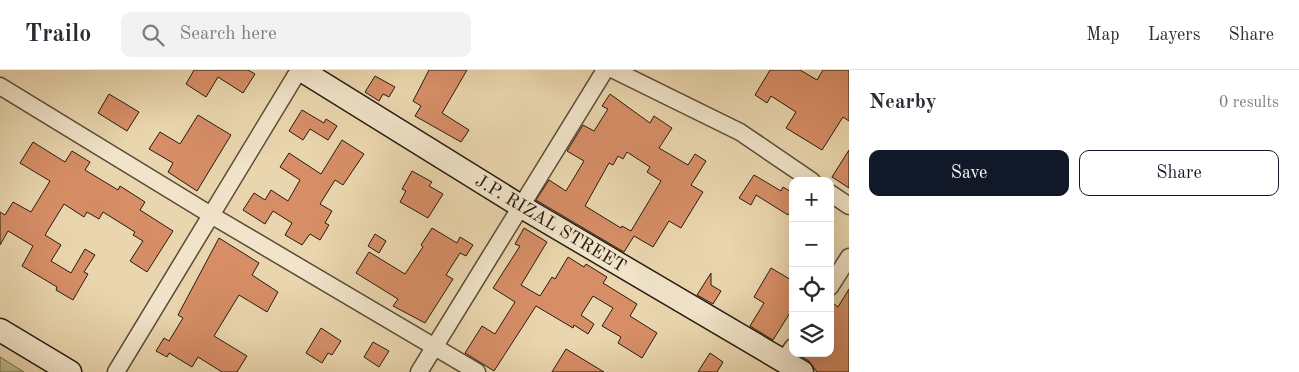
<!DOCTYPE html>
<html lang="en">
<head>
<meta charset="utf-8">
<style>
	body { margin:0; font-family:"Old Standard TT",serif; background:#f2f2f3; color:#2b2b33 }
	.controls { position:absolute; right:15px; bottom:15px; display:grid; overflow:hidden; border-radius:10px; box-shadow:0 5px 20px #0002 }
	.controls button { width:45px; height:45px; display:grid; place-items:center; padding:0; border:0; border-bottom:1px solid #e1e1e2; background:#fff; color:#2b2b33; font:25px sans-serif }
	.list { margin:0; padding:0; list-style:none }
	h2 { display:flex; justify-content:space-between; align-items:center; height:65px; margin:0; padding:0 20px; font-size:21px }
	h2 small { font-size:16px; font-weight:400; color:#7c7c81 }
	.actions { display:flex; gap:10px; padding:15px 20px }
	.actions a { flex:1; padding:11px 0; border:1px solid #111827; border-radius:10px; text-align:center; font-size:18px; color:#111827 }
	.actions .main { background:#111827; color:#fff }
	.icon { flex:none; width:28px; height:28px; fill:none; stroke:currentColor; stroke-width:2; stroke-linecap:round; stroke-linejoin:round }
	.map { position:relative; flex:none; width:849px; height:302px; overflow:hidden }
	header { display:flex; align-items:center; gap:30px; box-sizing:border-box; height:70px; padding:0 25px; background:#fff; border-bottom:1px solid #e1e1e2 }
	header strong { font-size:24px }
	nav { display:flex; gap:28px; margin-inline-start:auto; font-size:18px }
	.search { width:350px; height:45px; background:#f2f2f3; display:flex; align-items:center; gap:12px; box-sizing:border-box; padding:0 18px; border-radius:10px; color:#7c7c81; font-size:19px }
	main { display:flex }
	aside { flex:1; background:#fff }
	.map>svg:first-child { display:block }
	.green { fill:#bcbc86; stroke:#726c4a }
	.building { fill:#d78e67; stroke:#271b0f; fill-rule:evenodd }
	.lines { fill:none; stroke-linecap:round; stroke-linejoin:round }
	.street-casing { stroke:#584a37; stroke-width:19 }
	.secondary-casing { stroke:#271b0f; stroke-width:25 }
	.street { stroke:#f1e4ca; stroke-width:16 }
	.secondary { stroke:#f1e4ca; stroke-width:22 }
	.labels { text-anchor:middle; stroke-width:5; stroke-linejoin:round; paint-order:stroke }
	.street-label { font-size:18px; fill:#271b0f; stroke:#f1e4ca }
</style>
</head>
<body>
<header>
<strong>Trailo</strong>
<div class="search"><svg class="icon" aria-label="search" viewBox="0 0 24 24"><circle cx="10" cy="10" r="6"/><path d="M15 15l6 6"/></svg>Search here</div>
<nav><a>Map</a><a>Layers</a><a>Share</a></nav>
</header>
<main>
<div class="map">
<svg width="849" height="302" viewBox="0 0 849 302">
	<rect width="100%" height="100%" fill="#ead6ae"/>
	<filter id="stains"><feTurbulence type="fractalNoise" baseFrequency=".004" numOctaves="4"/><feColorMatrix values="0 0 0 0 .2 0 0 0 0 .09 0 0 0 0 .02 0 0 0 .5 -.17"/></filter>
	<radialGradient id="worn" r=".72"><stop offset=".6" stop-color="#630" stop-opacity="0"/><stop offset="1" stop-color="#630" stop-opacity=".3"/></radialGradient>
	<path class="green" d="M0,287L24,302H0Z"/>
	<g class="building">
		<path d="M194,0H248L255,4L243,23L218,7L206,27L186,14Z"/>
		<path d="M429,0H467L442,43L469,60L461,72L415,46L421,36L413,31Z"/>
		<path d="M770,0H800L817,10L823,0H849V51L843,47L822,80L786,58L796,42L771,26L767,33L755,25Z"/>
		<path d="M375,6L395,17L389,27L383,24L379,31L365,22Z"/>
		<path d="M109,24L139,42L127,61L98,43Z"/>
		<path d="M610,24L650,53L654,46L672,58L659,78L688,95L695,84L706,91L691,115L703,122L690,143L681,158L669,151L653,177L634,166L624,182L536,130L549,110L566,121L584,91L567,81L583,55L594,61L608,39L602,36ZM627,82L650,97L647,102L661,111L631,161L622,156L621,158L585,136L609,93L613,95L618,86L623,89Z"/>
		<path d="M302,40L324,53L326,49L337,56L328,70L310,59L303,70L289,61Z"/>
		<path d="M198,45L231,65L197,121L168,102L173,93L149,79L160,62L180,74Z"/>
		<path d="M342,70L364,84L343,115L335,110L320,134L332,141L325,153L329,155L320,170L310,164L302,175L285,165L292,153L273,141L265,154L243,140L254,123L265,130L271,120L288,131L300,110L280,97L289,83L321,104Z"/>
		<path d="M33,72L65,92L72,81L90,92L85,100L118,120L120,116L145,132L140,140L173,161L147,202L130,191L143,171L133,165L135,162L103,142L99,149L87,142L84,147L64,134L45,165L61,175L51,191L71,203L85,179L95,185L84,202L88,204L73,230L56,220L57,217L22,196L33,176L8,161L0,175V142L5,145L13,132L31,142L50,111L20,93Z"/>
		<path d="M849,80V118L832,107Z"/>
		<path d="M412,101L432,112L429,116L443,124L428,148L400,132L406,121L402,119Z"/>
		<path d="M754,105L781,121L783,117L793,123V137L788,145L756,125L751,135L739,128Z"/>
		<path d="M432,158L457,173L460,167L473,175L466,186L460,183L446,205L453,209L425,253L393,236L398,229L356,203L369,182L405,204L423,177L421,175Z"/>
		<path d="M524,158L547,172L521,215L540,226L552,207L555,209L568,187L584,197L586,194L607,207L603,213L637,234L630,246L657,263L642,288L618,273L621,267L602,256L613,238L593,226L581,245L594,254L588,264L574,255L573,258L536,236L494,301L465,283L482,256L495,264L515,232L493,218L520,176L515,174Z"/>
		<path d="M375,164L386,171L379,183L368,176Z"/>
		<path d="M219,168L259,193L252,205L278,222L267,242L239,225L214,266L247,286L237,302H222L198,287L192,297L169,283L167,287L156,281L164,268L169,271L183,248L178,245Z"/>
		<path d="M771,198L793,211V238L773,270L750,256L764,233L754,227Z"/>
		<path d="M711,203V215L721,221L713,234L697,225Z"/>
		<path d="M849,219V302H817L809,291L799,285L801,283H830V240L834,234L838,237Z"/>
		<path d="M321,258L341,271L332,285L328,283L322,293L306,283Z"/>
		<path d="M373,272L389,281L379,297L364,287Z"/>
		<path d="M566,279L604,302H552Z"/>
		<path d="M710,283L723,292L717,302H698Z"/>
	</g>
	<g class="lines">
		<defs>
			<g id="street">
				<path d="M614,0L740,62L812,111"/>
				<path d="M0,16L211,145L477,302"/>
				<path d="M830,123L849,136"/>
				<path d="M830,217L849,187"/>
				<path d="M784,290L793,277"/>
				<path d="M116,302L299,0"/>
				<path d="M419,302L605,0"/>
			</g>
			<g id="secondary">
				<path d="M301,0L522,137L802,302"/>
				<path d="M0,260L70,302"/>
			</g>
		</defs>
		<use href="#street" class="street-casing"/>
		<use href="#secondary" class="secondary-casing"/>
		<use href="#street" class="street"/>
		<use href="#secondary" class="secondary"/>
	</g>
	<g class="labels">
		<g class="street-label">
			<text transform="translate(551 153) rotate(31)" y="6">J.P. RIZAL STREET</text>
		</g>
	</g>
	<rect width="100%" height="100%" filter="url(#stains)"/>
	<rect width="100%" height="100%" fill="url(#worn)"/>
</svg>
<div class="controls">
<button>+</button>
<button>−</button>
<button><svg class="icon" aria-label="locate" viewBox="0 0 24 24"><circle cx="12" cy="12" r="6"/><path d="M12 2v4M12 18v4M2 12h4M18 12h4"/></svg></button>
<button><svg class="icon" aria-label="layers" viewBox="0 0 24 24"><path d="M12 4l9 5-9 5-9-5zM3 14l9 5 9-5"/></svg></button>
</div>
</div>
<aside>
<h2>Nearby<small>0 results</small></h2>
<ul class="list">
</ul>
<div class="actions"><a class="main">Save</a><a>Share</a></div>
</aside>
</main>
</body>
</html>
